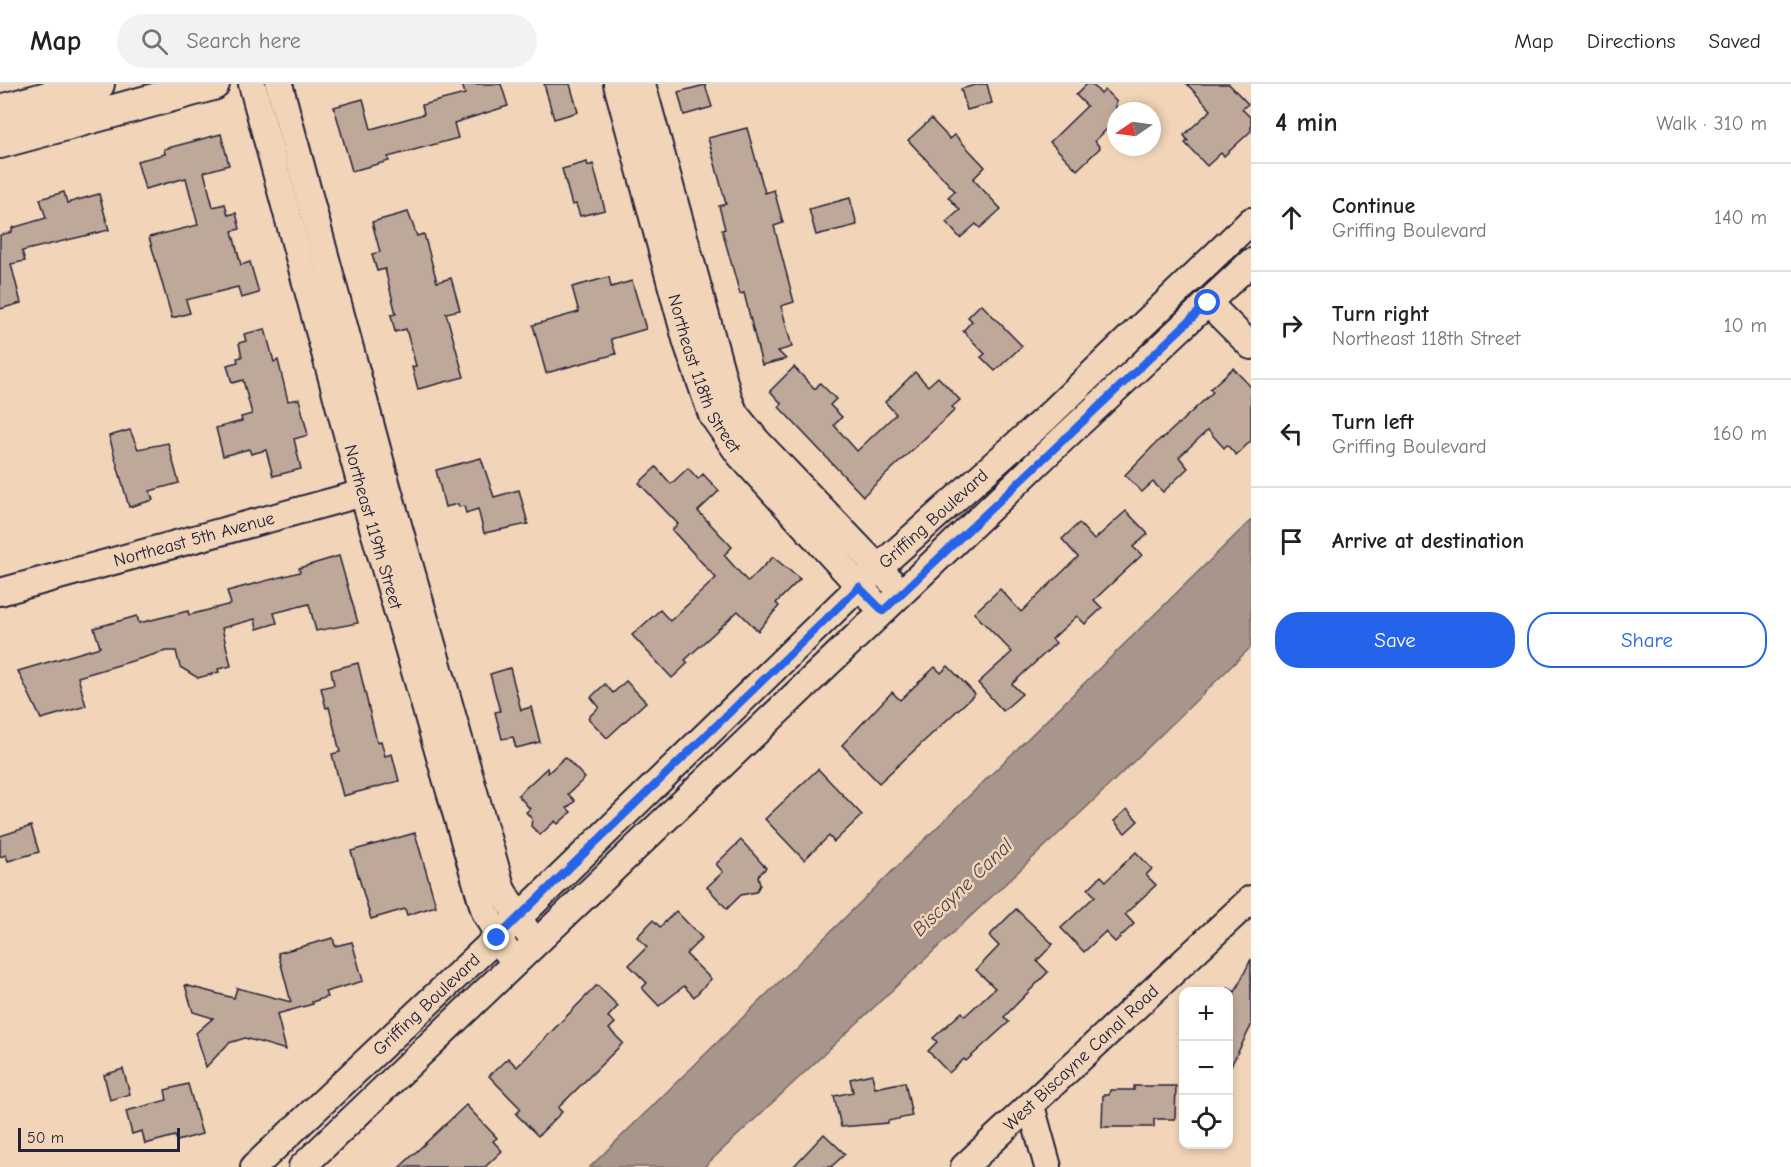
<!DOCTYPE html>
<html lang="en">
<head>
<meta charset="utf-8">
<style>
	body { margin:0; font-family:"Comic Neue",sans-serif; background:#f2f2f2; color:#202124 }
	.controls { position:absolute; right:18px; bottom:18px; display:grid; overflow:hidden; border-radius:12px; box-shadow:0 3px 9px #0003 }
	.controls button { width:54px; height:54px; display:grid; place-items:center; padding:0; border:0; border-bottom:2px solid #e0e0e0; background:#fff; color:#202124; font:30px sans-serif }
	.compass { position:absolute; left:1107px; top:18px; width:54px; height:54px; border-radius:50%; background:#fff; box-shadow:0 3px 9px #0003; rotate:257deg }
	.scale { position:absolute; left:18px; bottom:15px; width:162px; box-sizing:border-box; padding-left:6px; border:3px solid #22223b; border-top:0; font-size:16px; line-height:21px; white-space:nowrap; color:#22223b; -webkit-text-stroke:4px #f2d5b8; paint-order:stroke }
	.stop { position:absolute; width:18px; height:18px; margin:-14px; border:4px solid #2563eb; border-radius:50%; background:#fff }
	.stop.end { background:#2563eb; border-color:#fff; box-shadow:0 2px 6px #0008 }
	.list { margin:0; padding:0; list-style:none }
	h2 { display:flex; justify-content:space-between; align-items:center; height:78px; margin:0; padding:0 24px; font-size:26px }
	h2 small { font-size:20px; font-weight:400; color:#757577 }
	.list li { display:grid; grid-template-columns:39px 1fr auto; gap:18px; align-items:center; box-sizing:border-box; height:108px; padding:0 24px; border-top:2px solid #e0e0e0 }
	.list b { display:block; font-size:22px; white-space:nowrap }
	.list p { margin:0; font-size:20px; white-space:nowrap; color:#757577 }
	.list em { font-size:20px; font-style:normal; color:#757577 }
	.actions { display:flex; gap:12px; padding:18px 24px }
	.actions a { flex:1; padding:14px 0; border:2px solid #2563eb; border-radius:24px; text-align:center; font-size:21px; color:#2563eb }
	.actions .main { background:#2563eb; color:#fff }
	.icon { flex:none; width:33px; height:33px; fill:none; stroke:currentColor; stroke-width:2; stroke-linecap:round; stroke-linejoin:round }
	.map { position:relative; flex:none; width:1251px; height:1083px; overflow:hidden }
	header { display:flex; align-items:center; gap:36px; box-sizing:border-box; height:84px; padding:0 30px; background:#fff; border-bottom:2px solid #e0e0e0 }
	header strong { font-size:28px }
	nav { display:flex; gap:33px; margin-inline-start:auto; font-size:21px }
	.search { width:420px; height:54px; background:#f2f2f2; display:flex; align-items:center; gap:15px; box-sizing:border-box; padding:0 21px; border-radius:33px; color:#757577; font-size:22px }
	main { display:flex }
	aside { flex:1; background:#fff }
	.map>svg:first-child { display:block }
	.water { fill:#a8958b; stroke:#72676b; stroke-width:1.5 }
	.building { fill:#bea899; stroke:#22223b; stroke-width:1.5 }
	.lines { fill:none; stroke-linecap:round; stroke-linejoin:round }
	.minor-casing { stroke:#22223b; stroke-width:30 }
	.major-casing { stroke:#22223b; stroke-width:36 }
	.minor { stroke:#f2d5b8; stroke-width:26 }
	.major { stroke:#f2d5b8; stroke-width:32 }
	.route { stroke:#2563eb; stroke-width:8 }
	.labels { text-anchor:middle; stroke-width:5; stroke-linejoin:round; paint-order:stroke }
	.street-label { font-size:18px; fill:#22223b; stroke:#f2d5b8 }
	.water-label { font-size:20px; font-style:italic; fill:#4a4453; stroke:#f2d5b8 }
</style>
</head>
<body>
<header>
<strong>Map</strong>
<div class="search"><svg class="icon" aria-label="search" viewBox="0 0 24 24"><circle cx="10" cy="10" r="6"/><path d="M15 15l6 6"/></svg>Search here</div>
<nav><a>Map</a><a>Directions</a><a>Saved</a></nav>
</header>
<main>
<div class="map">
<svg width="1251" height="1083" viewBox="0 0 1251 1083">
	<rect width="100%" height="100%" fill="#f2d5b8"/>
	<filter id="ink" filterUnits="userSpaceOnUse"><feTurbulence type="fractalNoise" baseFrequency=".0167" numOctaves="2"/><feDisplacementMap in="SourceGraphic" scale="12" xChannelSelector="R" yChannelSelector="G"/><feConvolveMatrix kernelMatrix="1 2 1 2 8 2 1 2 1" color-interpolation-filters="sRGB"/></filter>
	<g filter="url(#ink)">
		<path class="water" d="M1251,436V563L1089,721L704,1083H590Z"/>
		<g class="building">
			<path d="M462,0H501L508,22L454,39L458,54L388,73L389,77L352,87L334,23L363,15L371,45L424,30L422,21L465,10Z"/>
			<path d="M544,0H570L578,28L554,35Z"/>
			<path d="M979,0H987L992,19L967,26L961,5Z"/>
			<path d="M1087,0H1092L1101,10L1105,6L1116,17V36L1095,57L1100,64L1077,86L1050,58L1087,22L1076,11Z"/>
			<path d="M1187,0H1229L1248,20L1242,25L1251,34V47L1224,72L1221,69L1207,82L1185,59L1188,57L1184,51L1211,26Z"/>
			<path d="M705,1L712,23L684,31L678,8Z"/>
			<path d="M931,35L950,55L955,51L985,83L973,95L1001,125L980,144L976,140L960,154L946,138L960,126L948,113L955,107L908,56Z"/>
			<path d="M747,44L765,109L774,106L783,139L774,142L794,218L781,222L792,263L778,267L786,275L762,281L744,209L740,210L722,146L725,145L719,122L726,120L708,54Z"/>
			<path d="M221,50L229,81L204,88L213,123L225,120L228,131L236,129L240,145L232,147L241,181L250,178L259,209L241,214L238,203L186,216L190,229L172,234L149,153L198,141L186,94L145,105L137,77L165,70L164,65Z"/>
			<path d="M587,78L588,82L593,80L605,126L580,132L576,120L572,121L562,85Z"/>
			<path d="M64,108L67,119L99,110L109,146L22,167L25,177L11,180L21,219L0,225V151L12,148V144L46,134L40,115Z"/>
			<path d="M850,114L857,141L816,151L809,125Z"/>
			<path d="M408,128L417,152L424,150L437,198L451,194L460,226L446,229L464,293L418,305L412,283L416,282L406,245L395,248L391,231L396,230L385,185L377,187L372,170L380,168L372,138Z"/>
			<path d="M609,193L611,203L632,197L646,245L611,255L616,270L546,289L533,241L579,228L572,203Z"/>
			<path d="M981,220L1022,262L995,287L981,273L985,270L963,247L972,237L968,233Z"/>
			<path d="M265,245L274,278L278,276L288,317L299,315L308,351L294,355L301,385L273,392L266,366L251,370L249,365L223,372L216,344L242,337L241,333L252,330L243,296L232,299L227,281L238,278L237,274L242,273L239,259L246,257L244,250Z"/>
			<path d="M794,283L815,305L820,299L836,315L830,321L842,333L834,341L857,367L896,330L885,318L915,288L928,302L938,293L960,316L952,323L955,326L863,412L779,323L782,320L770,307Z"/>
			<path d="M1233,284L1251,303V357L1236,371L1227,361L1224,364L1208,346L1179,373L1188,384L1163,408L1153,398L1142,408L1125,391L1161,354L1162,355L1213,308L1210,305Z"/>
			<path d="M130,346L138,365L168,359L179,399L150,407L153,416L129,423L109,352Z"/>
			<path d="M481,374L494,413L519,406L528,440L484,449L478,425L466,429L464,422L459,423L458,420L445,423L436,386Z"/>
			<path d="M656,383L671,400L688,384L698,395L703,390L719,407L698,427L732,463L724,471L748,498L773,473L800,495L776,519L779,522L758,547L738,527L685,576L688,579L672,594L632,551L660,526L670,537L716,494L672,446L678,440L639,399Z"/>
			<path d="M1126,427L1148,450L1133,463L1142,471L1094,516L1102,524L1085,540L1077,532L1052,555L1056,559L1012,600L1022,610L1003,627L978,599L1012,568L974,529L1000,505L1021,528L1078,473L1062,455L1079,439L1094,456Z"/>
			<path d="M339,472L358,539L316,547L309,520L274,529L277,539L257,545L255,535L222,544L231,582L218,585L219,588L198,594L180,583L176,567H166L78,593L86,622L41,635L18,587L100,563L94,544L137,532L139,539L188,527L189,531L231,520L227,507L300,488L299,484Z"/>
			<path d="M358,579L377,658L381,657L385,672L392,670L399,697L343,712L332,670L340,668L329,623L326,624L321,604L334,601L331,586Z"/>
			<path d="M948,582L975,610L879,699L842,661L892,608L900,616L935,583L941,589Z"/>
			<path d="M510,584L521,626L531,623L540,658L516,664L513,653L502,655L495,628L500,627L490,590Z"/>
			<path d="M626,597L646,618L607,654L588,634L599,623L591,613L605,600L613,609Z"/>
			<path d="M565,673L585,694L568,710L575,717L567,724L571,728L558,740L555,737L540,751L531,742L532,735L526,728L530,725L518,711L547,684L548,689Z"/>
			<path d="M818,685L862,731L834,758L829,752L804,776L765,735Z"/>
			<path d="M1127,725L1138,737L1125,749L1114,737Z"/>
			<path d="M31,742L39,768L8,777L6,771L0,773V752Z"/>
			<path d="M415,749L436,822L407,831L405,825L371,835L351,767Z"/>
			<path d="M741,756L766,784L758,792L760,801L756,808L741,811L727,825L707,803L723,788L716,780Z"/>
			<path d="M1136,768L1152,785L1146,791L1156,801L1125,830L1134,840L1115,858L1105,848L1084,868L1061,844L1095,812L1088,805L1101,792L1106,797Z"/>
			<path d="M1016,825L1053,860L1037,877L1048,888L1004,933L1009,938L966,977L964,975L949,989L928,967L937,958L933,954L962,928L965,932L995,904L976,886L999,862L989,852Z"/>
			<path d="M676,827L702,854L686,870L711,895L694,913L684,902L659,922L642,904L647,899L629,881L647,863L637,853L653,836L660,843Z"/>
			<path d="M333,854L335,862L352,858L363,897L325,908L327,913L312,918L313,920L277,930L286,966L245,954L229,959L206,983L196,949L213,934L193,928L185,901L234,914L237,904L291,918L278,869Z"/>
			<path d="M1251,875V942L1228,988V904L1235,908Z"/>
			<path d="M597,901L618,922L608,933L615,939L609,945L623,959L558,1024L562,1028L538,1052L516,1030L521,1025L489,992L508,974L517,983Z"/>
			<path d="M123,985L130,1010L110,1016L104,991Z"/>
			<path d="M872,990L875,1004L905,998L912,1032L888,1037V1039L841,1043L834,1012L853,1008L850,995Z"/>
			<path d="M188,1000L202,1050L177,1057L175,1052L145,1060L142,1047L132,1050L126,1027L167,1016L165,1006Z"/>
			<path d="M1134,1002H1176L1175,1035H1154V1043H1102L1103,1011H1109L1110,1006H1134Z"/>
			<path d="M466,1021L497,1054L493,1057L502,1067L485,1083H400Z"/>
			<path d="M824,1050L845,1070L831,1083H793Z"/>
		</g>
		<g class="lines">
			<defs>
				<g id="minor">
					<path id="s1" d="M252,0L363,409L485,828L507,868"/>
					<path d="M279,0L387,402L502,806L528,849"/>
					<path id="s2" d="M617,0L687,259L712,331L739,370L871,515"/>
					<path d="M642,0L729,316L735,330L757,357L890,496"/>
					<path d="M1208,219L1251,262"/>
					<path id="s3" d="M0,508L378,405"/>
					<path d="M1031,1022L1048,1083"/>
					<path id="s4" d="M254,1083L518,834L878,484L1046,334L1251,137"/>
					<path d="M302,1083L1050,367L1251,178"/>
					<path id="s5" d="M964,1083L1251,815"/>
				</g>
				<g id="major">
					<path d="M0,27L98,0"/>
					<path d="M0,58L213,0"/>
				</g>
			</defs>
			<use href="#minor" class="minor-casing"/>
			<use href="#major" class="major-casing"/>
			<use href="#minor" class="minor"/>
			<use href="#major" class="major"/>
		</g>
	</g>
	<g class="lines" filter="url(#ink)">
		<path class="route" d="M497,854L859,503L883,527L1208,219"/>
	</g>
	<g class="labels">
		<g class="street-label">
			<text dy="6" stroke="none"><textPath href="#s2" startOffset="303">Northeast 118th Street</textPath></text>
			<text dy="6" stroke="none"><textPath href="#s4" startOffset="939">Griffing Boulevard</textPath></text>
			<text dy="6" stroke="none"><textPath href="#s1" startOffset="459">Northeast 119th Street</textPath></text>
			<text dy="6" stroke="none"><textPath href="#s3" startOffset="201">Northeast 5th Avenue</textPath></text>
			<text dy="6" stroke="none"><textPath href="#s4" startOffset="237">Griffing Boulevard</textPath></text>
			<text dy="6" stroke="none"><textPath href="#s5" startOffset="160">West Biscayne Canal Road</textPath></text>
		</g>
		<g class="water-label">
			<text transform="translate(962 803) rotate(-44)" y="7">Biscayne Canal</text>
		</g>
	</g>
</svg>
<div class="controls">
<button>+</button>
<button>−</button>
<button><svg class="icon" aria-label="locate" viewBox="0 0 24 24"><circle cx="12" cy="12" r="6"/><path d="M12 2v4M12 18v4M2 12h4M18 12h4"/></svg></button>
</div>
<svg class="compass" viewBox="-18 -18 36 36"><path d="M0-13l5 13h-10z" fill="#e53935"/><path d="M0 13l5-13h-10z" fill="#757577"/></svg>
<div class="scale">50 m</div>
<div class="stop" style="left:1208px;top:219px"></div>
<div class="stop end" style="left:497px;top:854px"></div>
</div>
<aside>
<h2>4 min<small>Walk · 310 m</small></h2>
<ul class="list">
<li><svg class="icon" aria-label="ahead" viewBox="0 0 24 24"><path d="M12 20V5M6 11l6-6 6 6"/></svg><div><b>Continue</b><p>Griffing Boulevard</p></div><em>140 m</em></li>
<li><svg class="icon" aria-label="right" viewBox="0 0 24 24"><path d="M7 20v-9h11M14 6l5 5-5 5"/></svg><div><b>Turn right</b><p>Northeast 118th Street</p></div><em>10 m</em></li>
<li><svg class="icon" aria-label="left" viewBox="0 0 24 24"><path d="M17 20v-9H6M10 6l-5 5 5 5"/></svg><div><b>Turn left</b><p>Griffing Boulevard</p></div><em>160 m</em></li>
<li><svg class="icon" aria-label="arrive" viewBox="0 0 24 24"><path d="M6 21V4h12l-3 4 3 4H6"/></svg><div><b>Arrive at destination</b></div></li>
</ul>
<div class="actions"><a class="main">Save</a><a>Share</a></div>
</aside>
</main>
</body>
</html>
